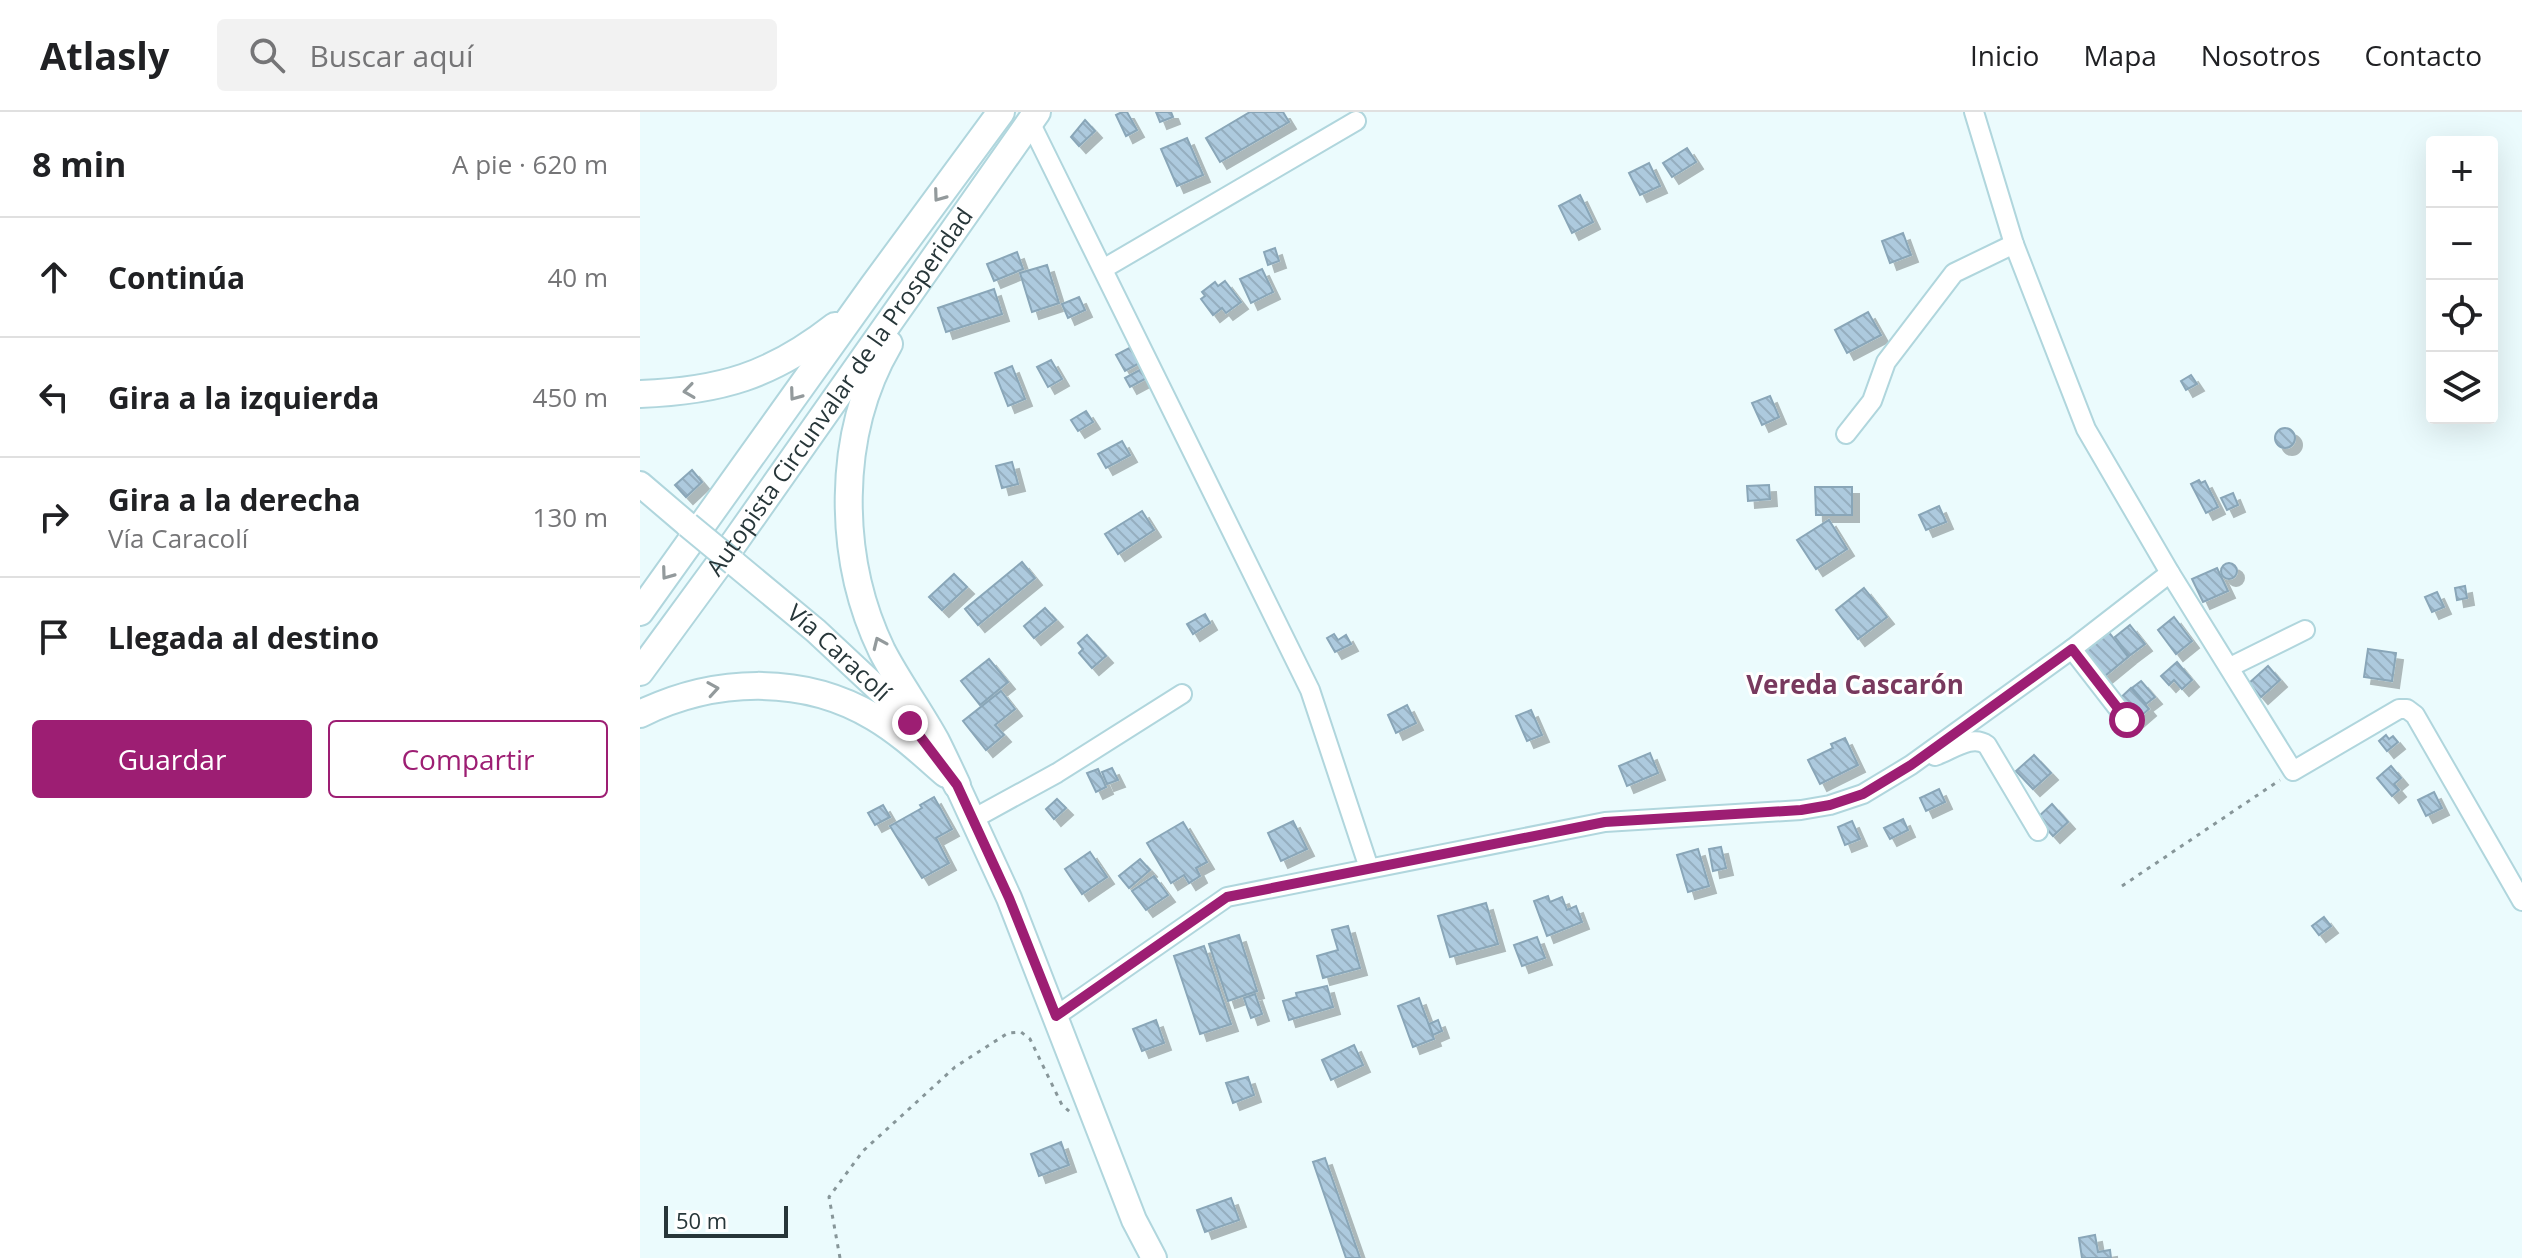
<!DOCTYPE html>
<html lang="es">
<head>
<meta charset="utf-8">
<style>
	body { margin:0; font-family:"Open Sans",sans-serif; background:#f2f2f2; color:#202124 }
	.controls { position:absolute; right:24px; top:24px; display:grid; overflow:hidden; border-radius:8px; box-shadow:0 8px 32px #0002 }
	.controls button { width:72px; height:72px; display:grid; place-items:center; padding:0; border:0; border-bottom:2px solid #e0e0e0; background:#fff; color:#202124; font:40px sans-serif }
	.scale { position:absolute; left:24px; bottom:20px; width:124px; box-sizing:border-box; padding-left:8px; border:4px solid #273639; border-top:0; font-size:22px; line-height:28px; white-space:nowrap; color:#273639; -webkit-text-stroke:6px #fff; paint-order:stroke }
	.stop { position:absolute; width:24px; height:24px; margin:-18px; border:6px solid #9d1e73; border-radius:50%; background:#fff }
	.stop.end { background:#9d1e73; border-color:#fff; box-shadow:0 2px 8px #0008 }
	.list { margin:0; padding:0; list-style:none }
	h2 { display:flex; justify-content:space-between; align-items:center; height:104px; margin:0; padding:0 32px; font-size:34px }
	h2 small { font-size:26px; font-weight:400; color:#757577 }
	.list li { display:grid; grid-template-columns:52px 1fr auto; gap:24px; align-items:center; box-sizing:border-box; height:120px; padding:0 32px; border-top:2px solid #e0e0e0 }
	.list b { display:block; font-size:30px; white-space:nowrap }
	.list p { margin:0; font-size:26px; white-space:nowrap; color:#757577 }
	.list em { font-size:26px; font-style:normal; color:#757577 }
	.actions { display:flex; gap:16px; padding:24px 32px }
	.actions a { flex:1; padding:18px 0; border:2px solid #9d1e73; border-radius:8px; text-align:center; font-size:28px; color:#9d1e73 }
	.actions .main { background:#9d1e73; color:#fff }
	.icon { flex:none; width:44px; height:44px; fill:none; stroke:currentColor; stroke-width:2; stroke-linecap:round; stroke-linejoin:round }
	.map { position:relative; flex:none; width:1882px; height:1146px; overflow:hidden }
	header { display:flex; align-items:center; gap:48px; box-sizing:border-box; height:112px; padding:0 40px; background:#fff; border-bottom:2px solid #e0e0e0 }
	header strong { font-size:38px }
	nav { display:flex; gap:44px; margin-inline-start:auto; font-size:28px }
	.search { width:560px; height:72px; background:#f2f2f2; display:flex; align-items:center; gap:20px; box-sizing:border-box; padding:0 28px; border-radius:8px; color:#757577; font-size:30px }
	main { display:flex }
	aside { flex:1; background:#fff }
	.map>svg:first-child { display:block }
	.building { fill:url(#building-back-hatch); stroke:#89a6b8; stroke-width:2; filter:url(#shadow) }
	.lines { fill:none; stroke-linecap:round; stroke-linejoin:round }
	.minor-casing { stroke:#b0d6dd; stroke-width:22 }
	.major-casing { stroke:#b0d6dd; stroke-width:28 }
	.highway-casing { stroke:#b0d6dd; stroke-width:30 }
	.path { stroke:#879699; stroke-width:3; stroke-dasharray:4 6; stroke-linecap:butt }
	.minor { stroke:#fff; stroke-width:18 }
	.major { stroke:#fff; stroke-width:24 }
	.highway { stroke:#fff; stroke-width:26 }
	.major-bridge-casing { stroke:#b0d6dd; stroke-width:28; stroke-linecap:butt }
	.major-bridge { stroke:#fff; stroke-width:24 }
	.oneway { stroke:#939a9c }
	.route { stroke:#9d1e73; stroke-width:10 }
	.labels { text-anchor:middle; stroke-width:6; stroke-linejoin:round; paint-order:stroke }
	.street-label { font-size:24px; fill:#273639; stroke:#fff }
	.neighbourhood-label { font-size:26px; font-weight:bold; fill:#78395e; stroke:#fff }
</style>
</head>
<body>
<header>
<strong>Atlasly</strong>
<div class="search"><svg class="icon" aria-label="search" viewBox="0 0 24 24"><circle cx="10" cy="10" r="6"/><path d="M15 15l6 6"/></svg>Buscar aquí</div>
<nav><a>Inicio</a><a>Mapa</a><a>Nosotros</a><a>Contacto</a></nav>
</header>
<main>
<aside>
<h2>8 min<small>A pie · 620 m</small></h2>
<ul class="list">
<li><svg class="icon" aria-label="ahead" viewBox="0 0 24 24"><path d="M12 20V5M6 11l6-6 6 6"/></svg><div><b>Continúa</b></div><em>40 m</em></li>
<li><svg class="icon" aria-label="left" viewBox="0 0 24 24"><path d="M17 20v-9H6M10 6l-5 5 5 5"/></svg><div><b>Gira a la izquierda</b></div><em>450 m</em></li>
<li><svg class="icon" aria-label="right" viewBox="0 0 24 24"><path d="M7 20v-9h11M14 6l5 5-5 5"/></svg><div><b>Gira a la derecha</b><p>Vía Caracolí</p></div><em>130 m</em></li>
<li><svg class="icon" aria-label="arrive" viewBox="0 0 24 24"><path d="M6 21V4h12l-3 4 3 4H6"/></svg><div><b>Llegada al destino</b></div></li>
</ul>
<div class="actions"><a class="main">Guardar</a><a>Compartir</a></div>
</aside>
<div class="map">
<svg width="1882" height="1146" viewBox="0 0 1882 1146">
	<defs>
		<pattern id="building-back-hatch" width="6" height="6" patternUnits="userSpaceOnUse" patternTransform="scale(2)"><rect width="6" height="6" fill="#adcade"/><path d="M-1 5l2 2M0 0l6 6M5-1l2 2" fill="none" stroke="#95aebf"/></pattern>
		<filter id="shadow"><feDropShadow dx="7" dy="7" stdDeviation="0" flood-color="#0004"/></filter>
	</defs>
	<rect width="100%" height="100%" fill="#ebfbfd"/>
	<g class="building">
		<path d="M482,0H487L497,18L486,24L476,3Z"/>
		<path d="M516,0H531L533,5L520,10Z"/>
		<path d="M610,0H643L649,10L580,50L566,26Z"/>
		<path d="M445,8L455,19L439,34L431,25Z"/>
		<path d="M547,26L563,63L537,74L521,37Z"/>
		<path d="M1047,36L1056,50L1032,65L1023,51Z"/>
		<path d="M1009,51L1020,74L1000,83L989,61Z"/>
		<path d="M940,83L953,110L932,121L919,94Z"/>
		<path d="M1263,121L1271,143L1250,151L1242,129Z"/>
		<path d="M635,136L639,149L628,153L624,140Z"/>
		<path d="M377,140L383,157L354,169L347,152Z"/>
		<path d="M407,153L419,191L392,200L380,161Z"/>
		<path d="M622,157L633,180L611,191L600,167Z"/>
		<path d="M585,169L601,190L586,201L582,196L573,203L561,187L565,184L562,180L575,170L578,174Z"/>
		<path d="M354,177L362,202L306,220L298,196Z"/>
		<path d="M439,185L445,198L428,206L422,192Z"/>
		<path d="M1228,200L1241,223L1207,241L1195,218Z"/>
		<path d="M497,232L505,248L485,259L476,243Z"/>
		<path d="M411,248L422,267L408,275L397,255Z"/>
		<path d="M509,253L514,262L490,275L485,266Z"/>
		<path d="M372,254L385,287L368,294L355,261Z"/>
		<path d="M1551,263L1557,272L1546,278L1541,269Z"/>
		<path d="M1130,284L1139,305L1122,313L1112,291Z"/>
		<path d="M446,299L453,310L438,319L431,308Z"/>
		<circle cx="1645" cy="326" r="10"/>
		<path d="M482,329L490,343L466,356L458,342Z"/>
		<path d="M372,350L378,372L362,376L356,354Z"/>
		<path d="M52,358L62,370L46,385L35,373Z"/>
		<path d="M1559,368L1561,371L1565,369L1578,395L1566,401L1551,372Z"/>
		<path d="M1129,373L1130,387L1108,389L1107,374Z"/>
		<path d="M1175,375H1212V403H1176Z"/>
		<path d="M1593,381L1598,393L1587,398L1581,386Z"/>
		<path d="M1299,394L1306,410L1286,418L1279,403Z"/>
		<path d="M502,399L514,418L478,442L465,422Z"/>
		<path d="M1189,408L1207,437L1176,457L1157,428Z"/>
		<path d="M382,450L395,466L338,513L325,497Z"/>
		<circle cx="1589" cy="459" r="8"/>
		<path d="M1577,456L1588,479L1563,490L1552,467Z"/>
		<path d="M314,462L327,475L302,498L289,485Z"/>
		<path d="M1825,474L1827,486L1817,488L1815,476Z"/>
		<path d="M1224,476L1247,505L1218,527L1196,498Z"/>
		<path d="M1797,480L1804,495L1792,500L1785,485Z"/>
		<path d="M405,496L416,508L394,526L384,514Z"/>
		<path d="M565,502L570,511L553,522L547,512Z"/>
		<path d="M1534,505L1552,529L1536,542L1518,518Z"/>
		<path d="M1490,513L1505,532L1489,544L1475,525Z"/>
		<path d="M1468,519L1488,545L1460,568L1439,541Z"/>
		<path d="M694,522L698,528L706,523L711,532L695,540L687,526Z"/>
		<path d="M447,523L466,544L452,556L439,541L443,537L438,531Z"/>
		<path d="M1728,537L1756,541L1752,569L1724,565Z"/>
		<path d="M349,547L368,570L340,593L321,569Z"/>
		<path d="M1537,550L1552,568L1542,577L1534,568L1529,573L1521,564Z"/>
		<path d="M1628,554L1640,568L1621,585L1609,571Z"/>
		<path d="M1501,569L1515,585L1506,592L1492,576Z"/>
		<path d="M1491,576L1509,597L1495,609L1477,589Z"/>
		<path d="M361,579L375,597L355,613L364,623L346,638L323,609Z"/>
		<path d="M767,593L776,611L756,621L748,603Z"/>
		<path d="M891,598L902,623L887,629L876,604Z"/>
		<path d="M1746,623L1749,627L1753,624L1758,630L1747,639L1739,629Z"/>
		<path d="M1205,626L1218,653L1180,672L1168,648L1193,636L1191,632Z"/>
		<path d="M1010,641L1018,661L987,674L979,654Z"/>
		<path d="M1394,643L1411,661L1393,677L1376,659Z"/>
		<path d="M1751,654L1761,666L1754,672L1759,678L1752,684L1737,666Z"/>
		<path d="M472,656L478,668L467,672L462,660Z"/>
		<path d="M458,657L466,675L456,680L447,661Z"/>
		<path d="M1299,677L1305,690L1286,699L1280,686Z"/>
		<path d="M1794,680L1802,696L1786,704L1778,688Z"/>
		<path d="M294,685L312,717L296,726L309,751L282,766L250,714L282,696L280,693Z"/>
		<path d="M417,687L426,696L414,707L406,697Z"/>
		<path d="M1412,692L1428,710L1413,724L1397,706Z"/>
		<path d="M243,693L250,705L235,713L228,701Z"/>
		<path d="M1263,707L1268,718L1250,727L1244,716Z"/>
		<path d="M653,709L667,737L641,749L628,721Z"/>
		<path d="M1212,709L1220,727L1205,733L1198,715Z"/>
		<path d="M543,710L567,750L556,756L560,764L549,771L544,763L531,771L507,731Z"/>
		<path d="M1081,735L1086,756L1073,759L1069,737Z"/>
		<path d="M1058,737L1069,774L1048,780L1037,743Z"/>
		<path d="M450,740L467,765L442,782L425,757Z"/>
		<path d="M500,747L510,758L489,776L479,764Z"/>
		<path d="M514,764L528,783L506,798L492,779Z"/>
		<path d="M908,784L910,790L922,785L927,798L936,794L942,810L907,824L894,789Z"/>
		<path d="M846,791L858,832L810,845L798,804Z"/>
		<path d="M1684,805L1691,814L1679,823L1672,814Z"/>
		<path d="M708,814L720,856L683,866L677,844L698,838L692,818Z"/>
		<path d="M599,823L617,879L588,889L569,832Z"/>
		<path d="M897,825L905,846L882,854L874,833Z"/>
		<path d="M564,834L591,912L560,922L534,844Z"/>
		<path d="M687,874L693,895L649,908L643,889L657,885L656,881Z"/>
		<path d="M615,882L622,902L611,906L604,886Z"/>
		<path d="M779,886L794,927L773,935L758,894Z"/>
		<path d="M516,908L524,931L502,939L493,917Z"/>
		<path d="M798,908L802,919L793,923L789,912Z"/>
		<path d="M714,933L723,953L691,968L682,948Z"/>
		<path d="M608,965L614,983L593,991L586,971Z"/>
		<path d="M421,1030L429,1053L399,1064L391,1042Z"/>
		<path d="M685,1046L720,1146H706L673,1050Z"/>
		<path d="M591,1086L599,1108L565,1120L557,1098Z"/>
		<path d="M1455,1123L1458,1140L1470,1138L1471,1146H1442L1439,1126Z"/>
	</g>
	<g class="lines">
		<defs>
			<g id="minor">
				<path d="M1334,0L1374,132L1446,317L1530,461L1653,659L1759,597H1767L1775,603L1882,789"/>
				<path d="M390,10L670,578L729,756"/>
				<path d="M463,157L716,9"/>
				<path d="M1206,322L1232,289L1246,250L1314,161L1374,132"/>
				<path d="M1432,537L1487,608"/>
				<path d="M1590,555L1665,518"/>
				<path d="M1295,644C1312,638 1332,622 1347,633L1398,719"/>
				<path d="M333,707L417,661L542,582"/>
				<path d="M416,904L587,785L965,710L1161,698L1190,693L1223,682L1271,653L1432,537L1530,461"/>
			</g>
			<g id="major">
				<path d="M0,372L48,413"/>
				<path id="s1" d="M94,451L176,519L252,590L283,625L317,673L369,786L494,1108L514,1146"/>
			</g>
			<g id="highway">
				<path d="M249,232C196,322 197,446 242,539C258,570 279,598 296,629C303,643 310,658 317,673"/>
				<path d="M0,282C80,279 131,264 195,214"/>
				<path d="M0,500L233,174L361,0"/>
				<path id="s2" d="M0,560L82,448L397,0"/>
				<path d="M0,602C73,566 162,562 234,605C261,621 283,642 306,662"/>
			</g>
		</defs>
		<use href="#minor" class="minor-casing"/>
		<use href="#major" class="major-casing"/>
		<use href="#highway" class="highway-casing"/>
		<g class="path">
			<path d="M1482,774L1640,668"/>
			<path d="M200,1146L189,1085L223,1039L315,955L368,921L381,920L390,927L422,993L430,1000"/>
		</g>
		<use href="#minor" class="minor"/>
		<use href="#major" class="major"/>
		<use href="#highway" class="highway"/>
		<defs>
			<path id="major-bridge" d="M48,413L94,451"/>
		</defs>
		<use href="#major-bridge" class="major-bridge-casing"/>
		<use href="#major-bridge" class="major-bridge"/>
	</g>
	<defs><path id="oneway-chevron" d="M-2-3.5L2.5 0L-2 3.5" fill="none" stroke-width="1.6" stroke-linecap="round" stroke-linejoin="round" transform="scale(2)"/></defs>
	<g class="oneway">
		<use href="#oneway-chevron" transform="translate(299 84) rotate(126)"/>
		<use href="#oneway-chevron" transform="translate(49 279) rotate(172)"/>
		<use href="#oneway-chevron" transform="translate(155 283) rotate(126)"/>
		<use href="#oneway-chevron" transform="translate(27 462) rotate(126)"/>
		<use href="#oneway-chevron" transform="translate(239 531) rotate(-114)"/>
		<use href="#oneway-chevron" transform="translate(73 577) rotate(-9)"/>
	</g>
	<g class="lines">
		<path class="route" d="M270,611L317,673L369,786L416,904L587,785L965,710L1161,698L1190,693L1223,682L1271,653L1432,537L1487,608"/>
	</g>
	<g class="labels">
		<g class="street-label">
			<text dy="8" stroke="none"><textPath href="#s2" startOffset="344">Autopista Circunvalar de la Prosperidad</textPath></text>
			<text dy="8" stroke="none"><textPath href="#s1" startOffset="138">Vía Caracolí</textPath></text>
		</g>
		<g class="neighbourhood-label">
			<text x="1215" y="582">Vereda Cascarón</text>
		</g>
	</g>
</svg>
<div class="controls">
<button>+</button>
<button>−</button>
<button><svg class="icon" aria-label="locate" viewBox="0 0 24 24"><circle cx="12" cy="12" r="6"/><path d="M12 2v4M12 18v4M2 12h4M18 12h4"/></svg></button>
<button><svg class="icon" aria-label="layers" viewBox="0 0 24 24"><path d="M12 4l9 5-9 5-9-5zM3 14l9 5 9-5"/></svg></button>
</div>
<div class="scale">50 m</div>
<div class="stop" style="left:1487px;top:608px"></div>
<div class="stop end" style="left:270px;top:611px"></div>
</div>
</main>
</body>
</html>
